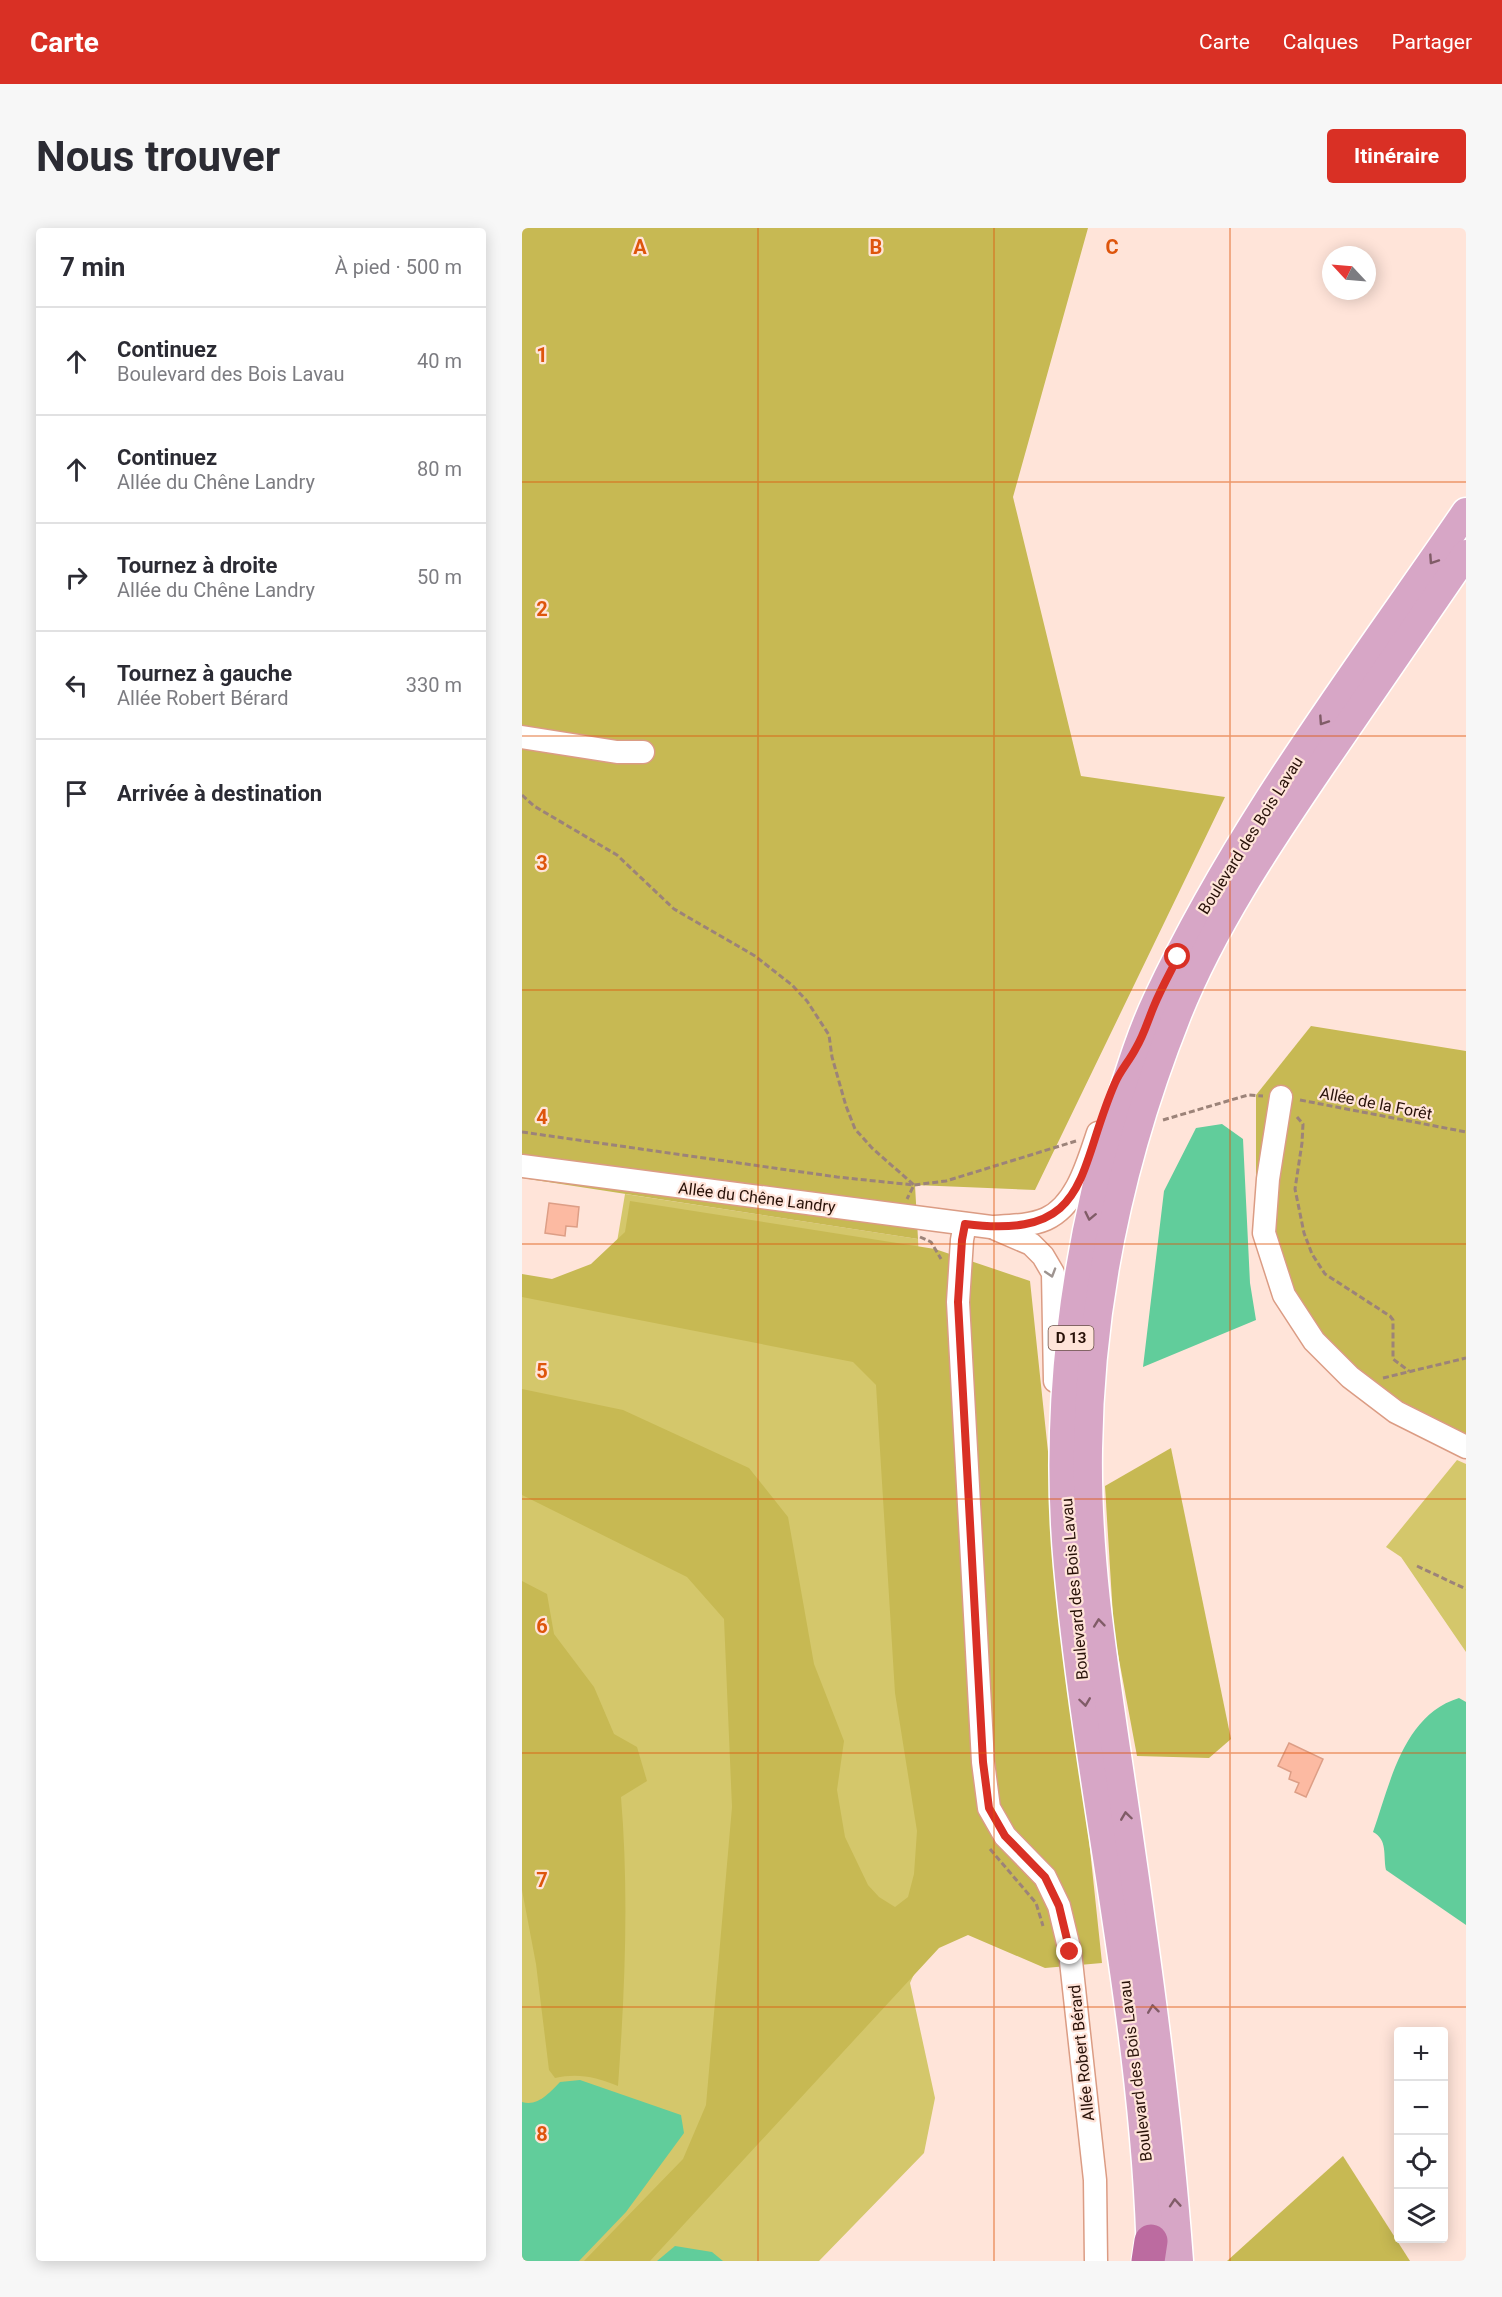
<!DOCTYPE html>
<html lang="fr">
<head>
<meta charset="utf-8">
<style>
	body { margin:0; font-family:Roboto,sans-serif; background:#f7f7f7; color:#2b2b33 }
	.controls { position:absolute; right:18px; bottom:18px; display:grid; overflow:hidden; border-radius:6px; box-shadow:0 3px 15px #0003 }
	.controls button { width:54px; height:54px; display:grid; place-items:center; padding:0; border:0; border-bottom:2px solid #e1e1e2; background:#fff; color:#2b2b33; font:30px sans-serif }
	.compass { position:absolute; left:800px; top:18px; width:54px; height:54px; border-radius:50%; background:#fff; box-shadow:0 3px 15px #0003; rotate:296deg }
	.stop { position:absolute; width:18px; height:18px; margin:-14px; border:4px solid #d93025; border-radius:50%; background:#fff }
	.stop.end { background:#d93025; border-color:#fff; box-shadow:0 2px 6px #0008 }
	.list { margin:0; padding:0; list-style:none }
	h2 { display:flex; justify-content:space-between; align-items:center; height:78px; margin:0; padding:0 24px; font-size:26px }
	h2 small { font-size:20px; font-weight:400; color:#7c7c81 }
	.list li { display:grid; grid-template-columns:39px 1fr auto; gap:18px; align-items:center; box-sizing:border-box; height:108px; padding:0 24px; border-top:2px solid #e1e1e2 }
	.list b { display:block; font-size:22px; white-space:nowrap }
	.list p { margin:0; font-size:20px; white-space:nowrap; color:#7c7c81 }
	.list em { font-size:20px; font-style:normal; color:#7c7c81 }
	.icon { flex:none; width:33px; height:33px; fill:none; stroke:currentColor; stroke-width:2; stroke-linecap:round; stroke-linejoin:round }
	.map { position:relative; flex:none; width:944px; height:2033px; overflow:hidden; border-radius:6px }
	header { display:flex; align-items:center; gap:36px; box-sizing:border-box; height:84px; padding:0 30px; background:#d93025; color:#fff }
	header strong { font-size:28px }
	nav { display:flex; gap:33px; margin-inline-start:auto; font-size:21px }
	.intro { display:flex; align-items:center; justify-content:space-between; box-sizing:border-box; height:144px; padding:0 36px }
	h1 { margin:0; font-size:42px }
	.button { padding:15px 27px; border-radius:6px; background:#d93025; color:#fff; font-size:21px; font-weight:700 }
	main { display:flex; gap:36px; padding:0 36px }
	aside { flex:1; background:#fff; border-radius:6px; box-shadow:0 3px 15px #0003 }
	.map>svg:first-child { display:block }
	.green { fill:#d4c76b }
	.forest { fill:#c7b953 }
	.water { fill:#61cd9b }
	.building { fill:#fcbaa2; stroke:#dd9e86; stroke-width:1.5 }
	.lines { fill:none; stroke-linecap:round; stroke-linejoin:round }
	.minor-casing { stroke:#db9c84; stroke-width:25 }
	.major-casing { stroke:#fff; stroke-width:31 }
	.highway-casing { stroke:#fff; stroke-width:35 }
	.path { stroke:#9c8379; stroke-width:3; stroke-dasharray:6 3; stroke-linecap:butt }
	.minor { stroke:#fff; stroke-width:22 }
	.major { stroke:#d7a6c6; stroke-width:28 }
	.highway { stroke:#bc6ba0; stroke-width:33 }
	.oneway { stroke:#805c67 }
	.oneway2 { stroke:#9e9490 }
	.route { stroke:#d93025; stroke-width:8 }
	.grid { fill:none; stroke:#de550c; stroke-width:1.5; stroke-opacity:0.55 }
	.labels { text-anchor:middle; stroke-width:4.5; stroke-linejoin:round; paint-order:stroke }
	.shield { fill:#ffe4d9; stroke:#685047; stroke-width:1.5 }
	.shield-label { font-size:15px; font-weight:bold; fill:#281108 }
	.street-label { font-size:16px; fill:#281108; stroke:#ffe4d9 }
	.grid-label { font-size:20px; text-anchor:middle; font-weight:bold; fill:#de550c; stroke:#ffe4d9; stroke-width:4.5; stroke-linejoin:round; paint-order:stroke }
</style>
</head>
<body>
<header>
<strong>Carte</strong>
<nav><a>Carte</a><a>Calques</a><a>Partager</a></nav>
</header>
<div class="intro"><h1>Nous trouver</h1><a class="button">Itinéraire</a></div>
<main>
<aside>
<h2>7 min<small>À pied · 500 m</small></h2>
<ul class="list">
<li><svg class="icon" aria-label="ahead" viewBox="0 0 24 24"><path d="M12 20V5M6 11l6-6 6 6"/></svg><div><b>Continuez</b><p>Boulevard des Bois Lavau</p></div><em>40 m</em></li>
<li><svg class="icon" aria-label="ahead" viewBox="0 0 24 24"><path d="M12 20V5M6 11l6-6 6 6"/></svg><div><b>Continuez</b><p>Allée du Chêne Landry</p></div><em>80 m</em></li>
<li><svg class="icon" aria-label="right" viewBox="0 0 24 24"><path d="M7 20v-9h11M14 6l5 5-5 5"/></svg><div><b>Tournez à droite</b><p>Allée du Chêne Landry</p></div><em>50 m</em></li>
<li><svg class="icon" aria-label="left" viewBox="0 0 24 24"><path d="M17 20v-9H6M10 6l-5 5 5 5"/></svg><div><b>Tournez à gauche</b><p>Allée Robert Bérard</p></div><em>330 m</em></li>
<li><svg class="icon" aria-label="arrive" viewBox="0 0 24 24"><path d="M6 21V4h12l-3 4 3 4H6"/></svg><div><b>Arrivée à destination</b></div></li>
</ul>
</aside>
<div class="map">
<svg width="944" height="2033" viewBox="0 0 944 2033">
	<rect width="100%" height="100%" fill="#ffe4d9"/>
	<g class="green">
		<path d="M103,966L396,1011L424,1676L388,1755L413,1870L402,1925L297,2033H0V1056L86,1068Z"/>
		<path d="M935,1232L944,1236V1424L879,1329L864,1319Z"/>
	</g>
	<g class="forest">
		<path d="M0,0H566L491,269L559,548L703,569L513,962L393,957L396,1011L0,950Z"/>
		<path d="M789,798L944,823V1212L881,1179L792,1116L734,958V867Z"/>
		<path d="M108,973L413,1021L508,1053L580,1735L523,1740L446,1707L417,1720L128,2033H62L161,1931L184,1877L210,1579L202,1391L165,1349L0,1267V1161L101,1182L227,1240L266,1289L292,1436L322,1513L315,1562L323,1609L346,1657L357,1669L373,1679L386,1669L392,1646L395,1603L373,1465L354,1157L331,1134L0,1069V1046L30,1051L69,1036L103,1004Z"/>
		<path d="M649,1220L709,1511L687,1530L615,1528L592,1405L583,1258Z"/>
		<path d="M0,1353L25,1366L32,1406L72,1459L92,1506L115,1519L125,1553L99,1569C107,1666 103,1761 96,1858C74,1849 56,1845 33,1850L27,1842L14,1736L0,1662Z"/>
		<path d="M821,1928L888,2033H705Z"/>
	</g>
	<g class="water">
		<path d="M700,896L721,911L728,1055L734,1092L621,1139L642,963L674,900Z"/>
		<path d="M937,1470L944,1474V1697L864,1642C861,1627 866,1612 851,1604C868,1556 881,1487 937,1470Z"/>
		<path d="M58,1852L159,1887L162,1905L104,1984L57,2033H0V1874C16,1879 28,1864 38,1854Z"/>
		<path d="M153,2018L190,2024L201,2033H135Z"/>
	</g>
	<g class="building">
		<path d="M27,975L57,979L55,999L44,998L43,1008L23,1005Z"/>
		<path d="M767,1515L801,1531L784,1569L773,1564L777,1555L767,1551L769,1544L756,1538Z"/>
	</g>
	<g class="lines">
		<defs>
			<g id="minor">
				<path d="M0,509L95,524H121"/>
				<path d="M759,869L746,951L742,1005L762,1067L792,1113L828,1149L874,1184L944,1219"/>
				<path d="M0,938L469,999C487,998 508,998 524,991C555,977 566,934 576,905"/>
				<path d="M443,996L440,1012L436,1074L461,1534L467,1580L483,1608L523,1649L537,1678L548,1724L573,1952L574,2033"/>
				<path d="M474,1001L509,1016L521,1028L531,1045L533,1153"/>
			</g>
			<g id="major">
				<path d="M629,2033C624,1799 567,1570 546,1338C532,1184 551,1025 597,877C608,842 619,806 635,772C717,597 835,443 944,284"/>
				<path d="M657,2033C646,1882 625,1732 603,1582C586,1463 564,1342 566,1221C568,1072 600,925 655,787C690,699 747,614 800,536C848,466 896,396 944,326"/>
			</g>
			<path id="highway" d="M626,2033L629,2013"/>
		</defs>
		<use href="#minor" class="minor-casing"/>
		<use href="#major" class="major-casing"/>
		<use href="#highway" class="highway-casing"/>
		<g class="path">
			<path d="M0,567L12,578L95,627L152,681L233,728L270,757L285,773L307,807L310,829L324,878L333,901L350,920L392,957L385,971"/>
			<path d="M778,872L944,904"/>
			<path d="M775,889L781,896L780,915L773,961L782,1005L790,1026L803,1046L868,1088L871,1092V1131L887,1143"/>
			<path d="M641,892L726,867L741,868"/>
			<path d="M0,904L315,949L392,957L424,953L554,913"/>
			<path d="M398,1009L409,1014L419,1031"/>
			<path d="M861,1150L944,1130"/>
			<path d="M895,1338L944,1361"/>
			<path d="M468,1621L514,1675L521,1698"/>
		</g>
		<use href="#minor" class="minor"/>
		<use href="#major" class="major"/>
		<use href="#highway" class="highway"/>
	</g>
	<defs><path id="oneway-chevron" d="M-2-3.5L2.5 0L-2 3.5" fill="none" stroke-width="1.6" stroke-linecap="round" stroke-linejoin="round" transform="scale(1.5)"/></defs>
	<g class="oneway">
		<use href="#oneway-chevron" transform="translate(911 332) rotate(124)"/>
		<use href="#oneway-chevron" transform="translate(801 493) rotate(124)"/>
		<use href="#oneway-chevron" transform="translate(568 988) rotate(102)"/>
		<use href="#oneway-chevron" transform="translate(577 1395) rotate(-96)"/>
		<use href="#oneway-chevron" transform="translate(563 1474) rotate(82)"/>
		<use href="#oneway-chevron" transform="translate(604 1588) rotate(-98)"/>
		<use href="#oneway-chevron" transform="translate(631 1781) rotate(-97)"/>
		<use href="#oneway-chevron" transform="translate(653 1975) rotate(-94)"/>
	</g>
	<use class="oneway2" href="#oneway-chevron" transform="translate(529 1045) rotate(73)"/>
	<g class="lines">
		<path class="route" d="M548,1724L537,1678L523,1649L483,1608L467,1580L461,1534L436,1074L440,1012L443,996C570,1012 554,944 593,855C598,843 608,832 614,820C622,807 626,792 632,778C639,761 648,745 656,729"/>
	</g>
	<path class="grid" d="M236,0V2033M472,0V2033M708,0V2033M0,254H944M0,508H944M0,762H944M0,1016H944M0,1271H944M0,1525H944M0,1779H944"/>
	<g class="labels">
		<rect class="shield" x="526.5" y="1098" width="45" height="24" rx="4.5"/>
		<g class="shield-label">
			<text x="549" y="1115">D 13</text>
		</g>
		<g class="street-label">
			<text transform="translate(728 607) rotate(-58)" y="6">Boulevard des Bois Lavau</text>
			<text transform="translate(854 875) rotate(11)" y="6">Allée de la Forêt</text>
			<text transform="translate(235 969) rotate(7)" y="6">Allée du Chêne Landry</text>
			<text transform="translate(552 1361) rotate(-95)" y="6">Boulevard des Bois Lavau</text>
			<text transform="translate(559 1825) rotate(-96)" y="6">Allée Robert Bérard</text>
			<text transform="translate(613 1843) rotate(-97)" y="6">Boulevard des Bois Lavau</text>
		</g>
	</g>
	<g class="grid-label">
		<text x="118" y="26">A</text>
		<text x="354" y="26">B</text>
		<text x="590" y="26">C</text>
		<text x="20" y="134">1</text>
		<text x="20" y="388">2</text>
		<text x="20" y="642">3</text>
		<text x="20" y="896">4</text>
		<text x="20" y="1150">5</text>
		<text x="20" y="1405">6</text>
		<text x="20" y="1659">7</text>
		<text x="20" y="1913">8</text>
	</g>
</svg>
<div class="controls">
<button>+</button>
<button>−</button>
<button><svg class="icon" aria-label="locate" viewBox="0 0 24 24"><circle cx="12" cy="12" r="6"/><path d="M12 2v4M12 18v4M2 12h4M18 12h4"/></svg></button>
<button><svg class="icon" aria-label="layers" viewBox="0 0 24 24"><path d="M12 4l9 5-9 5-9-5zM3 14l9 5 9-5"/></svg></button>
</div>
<svg class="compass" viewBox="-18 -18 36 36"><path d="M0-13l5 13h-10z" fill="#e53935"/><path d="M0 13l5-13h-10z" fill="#7c7c81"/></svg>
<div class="stop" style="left:656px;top:729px"></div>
<div class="stop end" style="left:548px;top:1724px"></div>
</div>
</main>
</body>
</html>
